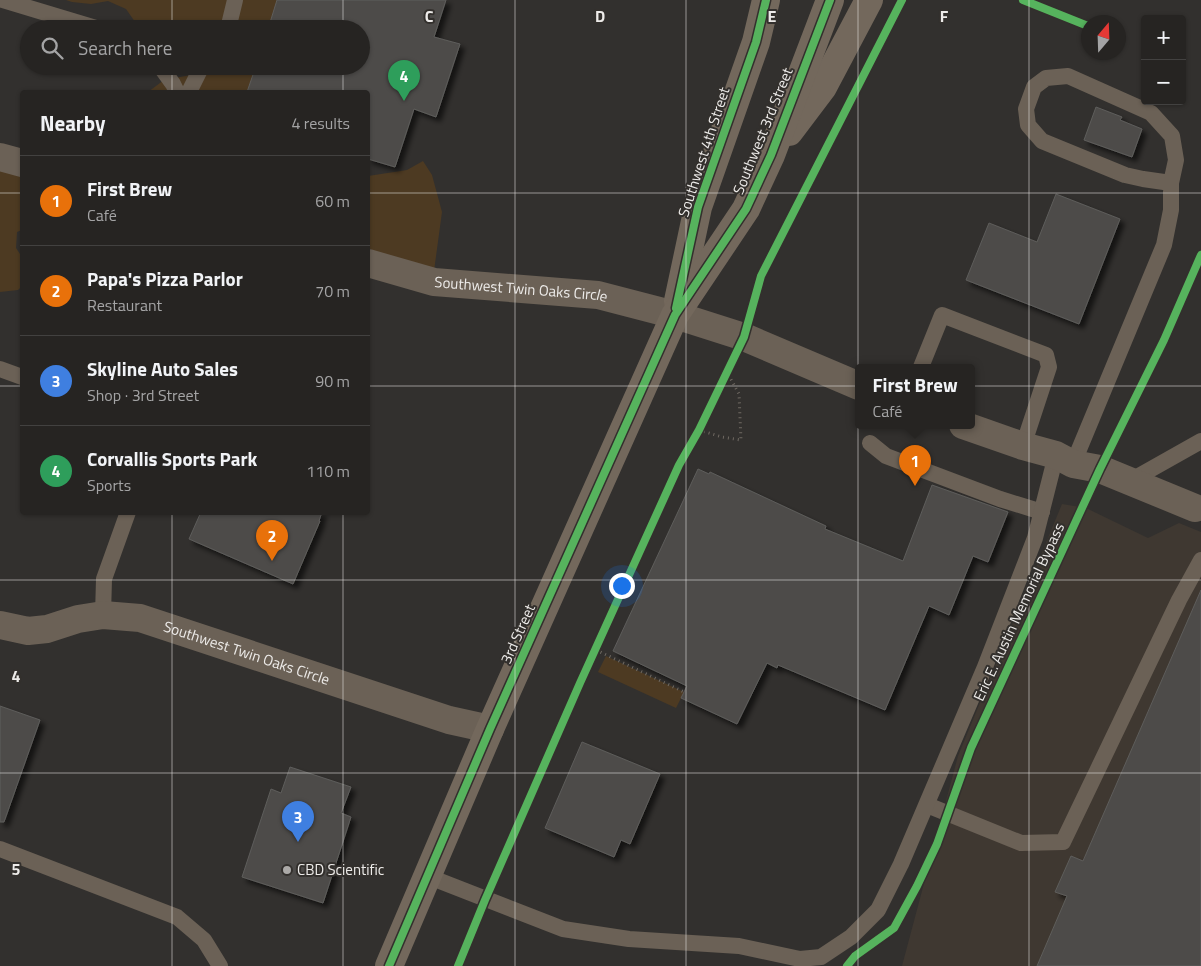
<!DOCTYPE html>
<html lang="en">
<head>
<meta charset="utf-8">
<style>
	body { margin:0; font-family:"Titillium Web",sans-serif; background:#2e2c2a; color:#f1f3f6 }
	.controls { position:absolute; right:15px; top:15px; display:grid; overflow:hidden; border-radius:5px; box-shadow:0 1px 4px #0004 }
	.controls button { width:45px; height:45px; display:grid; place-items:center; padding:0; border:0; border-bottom:1px solid #424140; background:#262422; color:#f1f3f6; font:25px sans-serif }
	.compass { position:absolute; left:1081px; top:15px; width:45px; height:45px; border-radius:50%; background:#262422; box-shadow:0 1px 4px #0004; rotate:19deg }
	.you { position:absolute; left:621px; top:585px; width:18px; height:18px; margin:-12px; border:4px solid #fff; border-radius:50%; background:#1a73e8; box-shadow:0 0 0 8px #1a73e833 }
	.badge { display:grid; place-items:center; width:32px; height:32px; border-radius:50%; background:#acaaa8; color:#fff; font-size:16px; font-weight:700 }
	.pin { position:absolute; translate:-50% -41px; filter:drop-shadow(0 1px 2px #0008) }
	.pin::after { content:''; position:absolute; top:26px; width:18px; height:15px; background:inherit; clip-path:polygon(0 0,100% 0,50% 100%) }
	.popup { position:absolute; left:855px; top:364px; width:120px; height:65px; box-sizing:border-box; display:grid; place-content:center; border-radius:5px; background:#262422; filter:drop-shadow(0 1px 4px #0005); font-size:16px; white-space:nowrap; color:#a4a4a5 }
	.popup b { font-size:19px; color:#f1f3f6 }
	.popup::after { content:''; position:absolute; left:50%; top:100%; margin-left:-10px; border:10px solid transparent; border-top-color:#262422 }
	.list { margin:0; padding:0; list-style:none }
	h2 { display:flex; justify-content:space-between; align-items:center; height:65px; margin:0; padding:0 20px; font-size:21px }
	h2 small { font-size:16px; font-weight:400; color:#a4a4a5 }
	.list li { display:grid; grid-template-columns:32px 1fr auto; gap:15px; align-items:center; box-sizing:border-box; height:90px; padding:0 20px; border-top:1px solid #424140 }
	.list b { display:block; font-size:19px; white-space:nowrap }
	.list p { margin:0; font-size:16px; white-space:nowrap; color:#a4a4a5 }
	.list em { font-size:16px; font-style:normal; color:#a4a4a5 }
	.icon { flex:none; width:28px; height:28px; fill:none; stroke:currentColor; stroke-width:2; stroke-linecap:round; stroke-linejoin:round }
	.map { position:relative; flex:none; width:1201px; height:966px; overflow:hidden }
	.search { position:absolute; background:#262422; box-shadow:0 1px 4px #0004; left:20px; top:20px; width:350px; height:55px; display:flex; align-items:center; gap:12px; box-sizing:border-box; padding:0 18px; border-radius:28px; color:#a4a4a5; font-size:19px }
	.panel { position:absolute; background:#262422; box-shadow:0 1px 4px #0004; left:20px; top:90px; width:350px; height:425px; border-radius:5px }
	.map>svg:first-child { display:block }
	.built { fill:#3f3831 }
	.green { fill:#4d3a22 }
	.building { fill:#4d4c4a; stroke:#5e5d5b; filter:url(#shadow) }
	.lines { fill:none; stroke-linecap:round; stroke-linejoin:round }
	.path { stroke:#706a63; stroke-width:3; stroke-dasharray:1 4; stroke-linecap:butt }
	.service { stroke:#6b6156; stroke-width:16 }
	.minor { stroke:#6b6156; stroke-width:28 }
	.trunk { stroke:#73685c; stroke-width:28 }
	.cycleway-casing { stroke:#33302d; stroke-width:11 }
	.cycleway { stroke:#56b35d; stroke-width:8 }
	.grid { fill:none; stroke:#edebe9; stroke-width:1; stroke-opacity:0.55 }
	.poi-dot { fill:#acaaa8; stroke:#33302d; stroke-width:2 }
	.labels { text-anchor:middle; stroke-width:4; stroke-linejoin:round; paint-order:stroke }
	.street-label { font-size:15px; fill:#edebe9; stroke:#33302d }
	.poi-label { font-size:15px; fill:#edebe9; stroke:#33302d; text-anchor:start }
	.grid-label { font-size:16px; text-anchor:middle; font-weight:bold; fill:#edebe9; stroke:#33302d; stroke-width:4; stroke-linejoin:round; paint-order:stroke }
</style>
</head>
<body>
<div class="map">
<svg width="1201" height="966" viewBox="0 0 1201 966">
	<defs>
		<filter id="shadow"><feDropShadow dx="4.5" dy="4.5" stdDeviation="2.5" flood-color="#0009"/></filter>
	</defs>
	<rect width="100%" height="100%" fill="#32302e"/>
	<path class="built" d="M1062,504L1086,508L1148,538L1179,523L1201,532V966H902L958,756Z"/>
	<g class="green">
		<path d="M66,0H300L282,29H140L126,9L108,1L91,4L72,2Z"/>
		<path d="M197,66H263L252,92H148L164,80L196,74Z"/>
		<path d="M423,161L432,175L442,212L434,271L401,267L368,248V176L407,170Z"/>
		<path d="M0,163L22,172V230L17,232L16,248L22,257V286L18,290L0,292Z"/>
		<path d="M606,656L684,692L676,708L598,672Z"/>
	</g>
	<g class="building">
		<path d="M277,0H446L434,37L460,44L436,117L414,109L395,167L368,159V92H247L256,66H361V29H268Z"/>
		<path d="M1096,107L1122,117L1120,120L1142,129L1132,157L1084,140Z"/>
		<path d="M1056,194L1120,219L1079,324L966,280L989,223L1037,242Z"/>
		<path d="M698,469L709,474L710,472L826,526L825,529L903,561L932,485L1008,512L988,562L973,556L949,615L929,606L885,710L778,665L777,668L767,663L737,724L681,698L687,686L613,651Z"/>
		<path d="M201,512H322L319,521H320L293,584L189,539Z"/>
		<path d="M1201,590V966H1037L1067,896L1055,892L1071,856L1083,861Z"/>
		<path d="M0,706L40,720L4,822H0Z"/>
		<path d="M582,742L660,774L630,844L621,840L614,857L545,828Z"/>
		<path d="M290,767L351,787L341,813L351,817L323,903L242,877L271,789L281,793Z"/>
	</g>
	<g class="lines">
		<g class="path">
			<path d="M699,430L722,437L741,440L739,394L727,372"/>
			<path d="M596,650L684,692"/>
		</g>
		<g class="service">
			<path d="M3,0L99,29"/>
			<path d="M228,29L235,0"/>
			<path d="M160,66L173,84L177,92"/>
			<path d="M189,92L202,66"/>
			<path d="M921,367L942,315L1046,355L1049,367L1023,446"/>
			<path d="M0,369L22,377"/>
			<path d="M870,443L886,456L1000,499L1042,512"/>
			<path d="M1073,464L1164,245L1171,210V183L1176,160L1172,136L1151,113L1068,76L1046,78L1034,87L1026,109L1028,125L1042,141L1125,175L1143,179L1171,183"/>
			<path d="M1130,481L1201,441"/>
			<path d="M103,615L104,579L128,512"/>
			<path d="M927,805L1021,843L1063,842L1179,600L1201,560"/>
			<path d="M0,849L177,917L204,940L220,966"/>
			<path d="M427,876L563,929L629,939L739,946L800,959L821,957L851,937L878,910L901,864L985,667L1035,538L1056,455"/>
		</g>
		<g class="minor">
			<path d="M0,157L22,163"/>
			<path id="s1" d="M368,263L434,282L598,295L675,315L744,337L859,386"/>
			<path d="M963,425L1023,446L1056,455L1073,464L1100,469L1195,508"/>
			<path id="s2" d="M0,625L28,631L47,629L78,619L103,615L140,618L449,720L490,729"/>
		</g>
		<g class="trunk">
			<path d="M789,132L823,87L869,0"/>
			<path d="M678,301L698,207L756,42L766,0"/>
			<path d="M389,966L490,729L675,315L746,209L771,155L830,0"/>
		</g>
		<defs>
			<g id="cycleway">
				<path d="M1023,0L1088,26"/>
				<path d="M676,308L698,207L756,42L766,0"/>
				<path d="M389,966L490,729L675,315L746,209L771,155L830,0"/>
				<path d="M458,966L485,900L580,683L679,465L699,430L744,337L761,276L902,0"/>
				<path d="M847,966L855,956L894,928L917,886L937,844L971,748L1100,469L1164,340L1201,255"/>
			</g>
		</defs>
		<use href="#cycleway" class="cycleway-casing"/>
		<use href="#cycleway" class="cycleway"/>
	</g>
	<path class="grid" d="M172,0V29M343,0V29M515,0V966M686,0V966M858,0V966M1029,0V966M172,66V92M343,66V92M0,193H22M368,193H1201M0,386H22M368,386H1201M172,512V966M343,512V966M0,580H1201M0,773H1201"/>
	<circle class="poi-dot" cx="287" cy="870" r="5"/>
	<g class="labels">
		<g class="street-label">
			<text transform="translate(763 131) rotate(-68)" y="5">Southwest 3rd Street</text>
			<text transform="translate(704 152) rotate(-72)" y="5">Southwest 4th Street</text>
			<text dy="5" stroke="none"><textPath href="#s1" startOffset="156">Southwest Twin Oaks Circle</textPath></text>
			<text transform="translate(1019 612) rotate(-65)" y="5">Eric E. Austin Memorial Bypass</text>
			<text transform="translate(518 634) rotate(-66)" y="5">3rd Street</text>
			<text dy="5" stroke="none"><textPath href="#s2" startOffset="255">Southwest Twin Oaks Circle</textPath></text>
		</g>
		<g class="poi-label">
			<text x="297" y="875">CBD Scientific</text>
		</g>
	</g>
	<g class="grid-label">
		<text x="429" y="22">C</text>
		<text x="600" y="22">D</text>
		<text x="772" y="22">E</text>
		<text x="944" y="22">F</text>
		<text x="16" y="682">4</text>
		<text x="16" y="875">5</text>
	</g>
</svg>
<div class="controls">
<button>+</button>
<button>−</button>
</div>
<svg class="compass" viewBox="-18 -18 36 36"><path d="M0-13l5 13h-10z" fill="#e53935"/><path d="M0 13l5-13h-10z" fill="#a4a4a5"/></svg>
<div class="you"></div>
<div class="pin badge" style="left:915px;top:486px;background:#e8710a">1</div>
<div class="popup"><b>First Brew</b>Café</div>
<div class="pin badge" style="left:272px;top:561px;background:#e8710a">2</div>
<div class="pin badge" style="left:298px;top:842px;background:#3f7fe0">3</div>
<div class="pin badge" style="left:404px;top:101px;background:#2e9e5b">4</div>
<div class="search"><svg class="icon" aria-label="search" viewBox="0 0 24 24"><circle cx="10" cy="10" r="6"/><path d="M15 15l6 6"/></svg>Search here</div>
<section class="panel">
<h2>Nearby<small>4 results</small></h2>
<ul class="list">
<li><span class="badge" style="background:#e8710a">1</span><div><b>First Brew</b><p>Café</p></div><em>60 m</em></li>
<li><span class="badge" style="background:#e8710a">2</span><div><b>Papa's Pizza Parlor</b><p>Restaurant</p></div><em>70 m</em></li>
<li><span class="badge" style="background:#3f7fe0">3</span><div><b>Skyline Auto Sales</b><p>Shop · 3rd Street</p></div><em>90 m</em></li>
<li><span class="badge" style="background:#2e9e5b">4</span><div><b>Corvallis Sports Park</b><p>Sports</p></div><em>110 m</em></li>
</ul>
</section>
</div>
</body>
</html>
